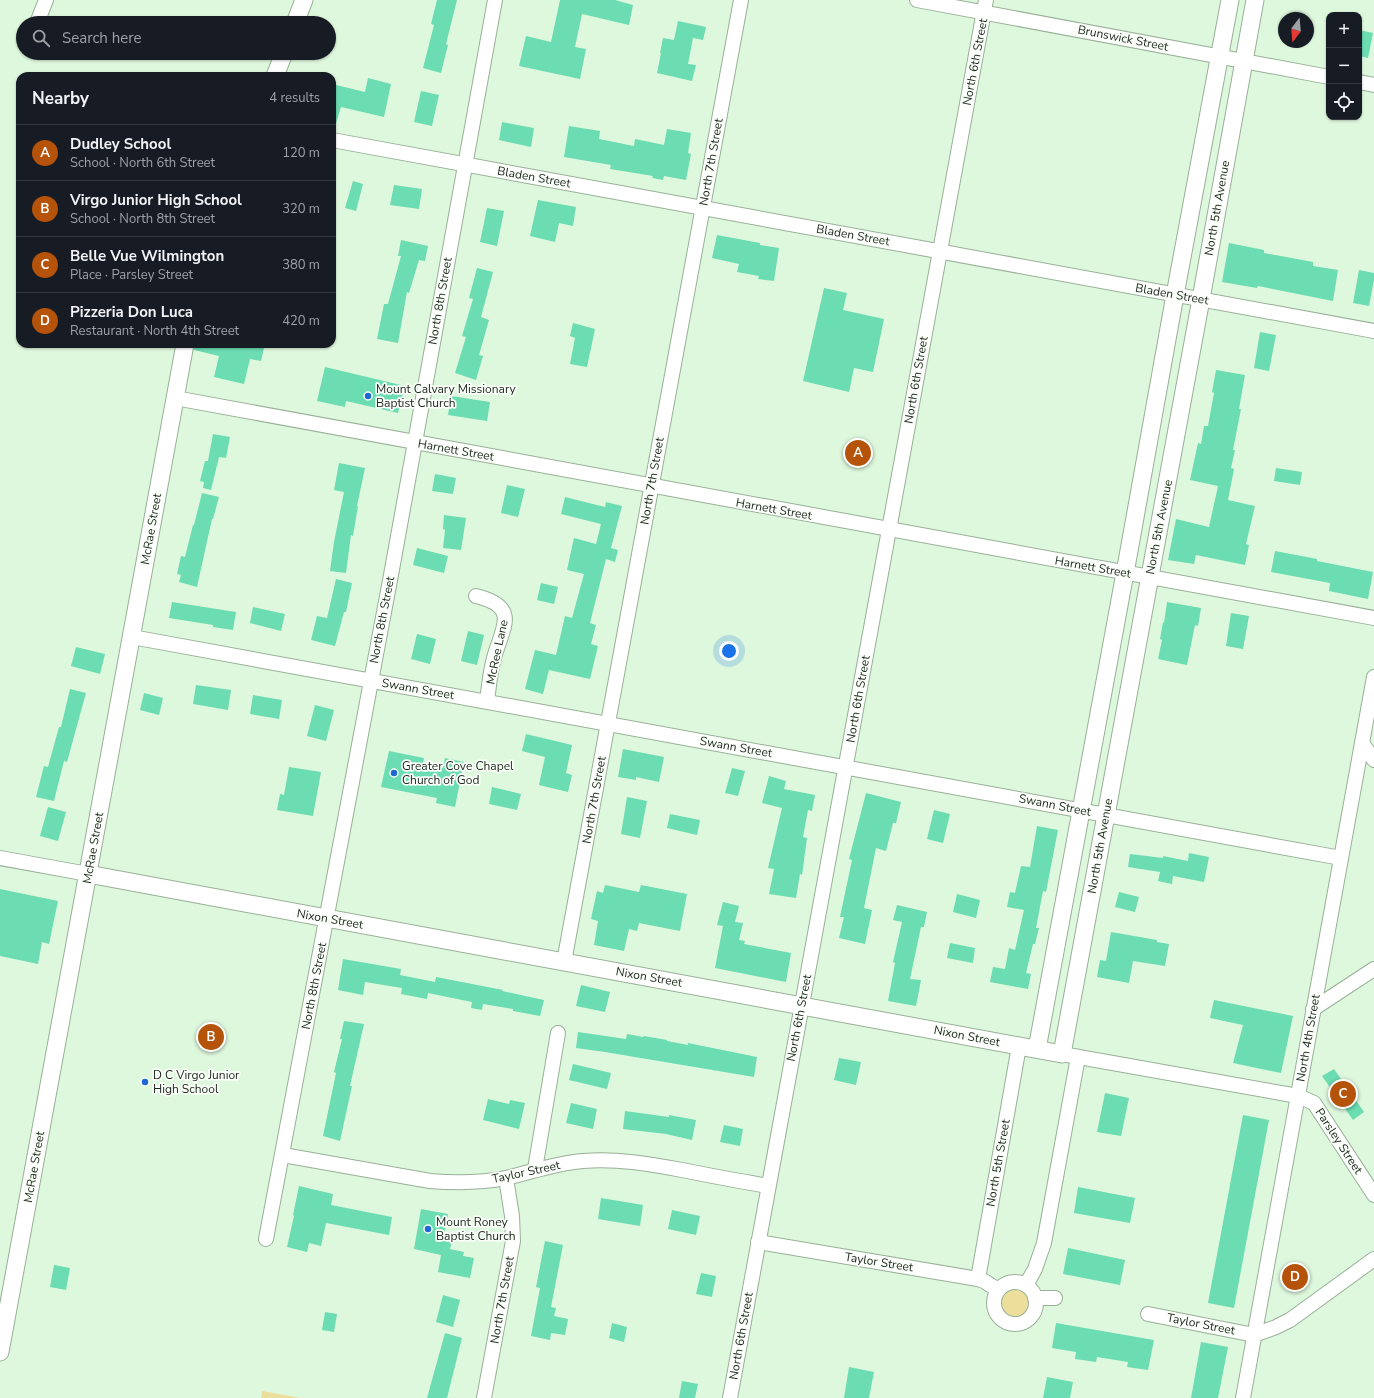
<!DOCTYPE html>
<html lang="en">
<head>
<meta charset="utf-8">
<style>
	body { margin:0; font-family:"Nunito Sans",sans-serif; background:#20242c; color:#f1f3f6 }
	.controls { position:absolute; right:12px; top:12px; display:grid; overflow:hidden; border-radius:8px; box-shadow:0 1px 3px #0004 }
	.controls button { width:36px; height:36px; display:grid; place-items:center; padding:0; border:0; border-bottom:1px solid #363941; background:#171b24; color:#f1f3f6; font:20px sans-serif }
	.compass { position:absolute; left:1278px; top:12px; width:36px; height:36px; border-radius:50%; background:#171b24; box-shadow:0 1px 3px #0004; rotate:196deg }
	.you { position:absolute; left:729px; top:651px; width:14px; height:14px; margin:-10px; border:3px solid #fff; border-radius:50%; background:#1a73e8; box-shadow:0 0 0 6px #1a73e833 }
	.badge { display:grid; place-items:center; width:26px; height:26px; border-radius:50%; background:#b45309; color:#fff; font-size:13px; font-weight:700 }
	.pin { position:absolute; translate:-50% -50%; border:2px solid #fff; box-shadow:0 1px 4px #0006 }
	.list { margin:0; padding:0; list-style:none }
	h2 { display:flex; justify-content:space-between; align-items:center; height:52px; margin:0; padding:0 16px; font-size:17px }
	h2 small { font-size:13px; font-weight:400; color:#9ea1a6 }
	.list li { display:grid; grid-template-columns:26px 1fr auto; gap:12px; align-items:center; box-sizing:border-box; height:56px; padding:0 16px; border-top:1px solid #363941 }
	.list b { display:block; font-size:15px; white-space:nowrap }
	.list p { margin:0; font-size:13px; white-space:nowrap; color:#9ea1a6 }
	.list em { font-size:13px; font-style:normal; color:#9ea1a6 }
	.icon { flex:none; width:22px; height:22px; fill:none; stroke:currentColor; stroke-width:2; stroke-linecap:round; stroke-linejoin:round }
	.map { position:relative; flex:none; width:1374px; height:1398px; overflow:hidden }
	.search { position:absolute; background:#171b24; box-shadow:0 1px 3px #0004; left:16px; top:16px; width:320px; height:44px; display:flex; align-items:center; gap:10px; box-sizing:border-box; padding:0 14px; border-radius:22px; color:#9ea1a6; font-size:15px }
	.panel { position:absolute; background:#171b24; box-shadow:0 1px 3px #0004; left:16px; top:72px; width:320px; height:276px; border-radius:12px }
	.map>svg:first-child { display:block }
	.green { fill:#ecde9b }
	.building { fill:#6cdcb2 }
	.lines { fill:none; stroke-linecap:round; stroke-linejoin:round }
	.minor-casing { stroke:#98b097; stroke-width:16 }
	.tertiary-casing { stroke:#98b097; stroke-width:19 }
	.minor { stroke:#fff; stroke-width:14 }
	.tertiary { stroke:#fff; stroke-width:17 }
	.poi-dot { fill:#1f68d3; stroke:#fafff9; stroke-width:1.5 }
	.labels { text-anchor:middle; stroke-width:3.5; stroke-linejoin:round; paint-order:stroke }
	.street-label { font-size:12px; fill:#1d261c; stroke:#fafff9 }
	.poi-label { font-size:12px; fill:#1d261c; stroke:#fafff9; text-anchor:start }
</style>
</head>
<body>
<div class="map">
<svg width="1374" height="1398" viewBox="0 0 1374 1398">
	<rect width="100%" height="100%" fill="#def8dd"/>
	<g class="green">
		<circle cx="1014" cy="1303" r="14"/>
		<path d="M262,1391L301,1398H261Z"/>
	</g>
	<g class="building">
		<path d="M437,0H457L446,44L448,45L441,73L423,68L434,25L431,24Z"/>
		<path d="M560,0H615L633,5L629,25L582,14L575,47L586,49L580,79L519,66L526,36L551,42Z"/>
		<path d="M678,21L706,27L703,40L693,38L688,64L696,65L692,81L657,73L661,53H660L663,38L674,40Z"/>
		<path d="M1359,30L1373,33L1368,58L1359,56Z"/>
		<path d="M368,78L391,84L384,117L341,107L335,127H332V84L365,92Z"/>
		<path d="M421,91L439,95L432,126L414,122Z"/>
		<path d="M502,122L534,128L531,147L499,140Z"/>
		<path d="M569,126L600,131L599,139L634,146L635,139L664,145L667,129L691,133L688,153L691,154L686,180L664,176L663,180L652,178L653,176L610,169L611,165L564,157Z"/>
		<path d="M353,181L363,184L356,211L345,208Z"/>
		<path d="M394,185L422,189L419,209L390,205Z"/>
		<path d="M538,200L576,207L573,226L559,223L555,242L530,236Z"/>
		<path d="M487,208L504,211L497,246L480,242Z"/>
		<path d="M717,235L760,243V245L779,248L774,281L758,279L759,276L737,272L739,264L712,258Z"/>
		<path d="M401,240L428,246L425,261L419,260L409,293L407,292L398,343L377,339L384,304H388L401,256H398Z"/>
		<path d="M1229,243L1264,250V253L1313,262V266L1338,270L1333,301L1258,286L1257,288L1222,282Z"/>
		<path d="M477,268L493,272L481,317L489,320L479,355L483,356L476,380L455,373L466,337L462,336L473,299L469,298Z"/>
		<path d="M1359,270L1374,273V280L1369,306L1353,303Z"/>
		<path d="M824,288L847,293L843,310L884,319L873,372L854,368L849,392L803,381Z"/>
		<path d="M573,323L595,329L587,367L570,364L575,338L570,336Z"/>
		<path d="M1260,332L1276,335L1269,371L1254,368Z"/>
		<path d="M195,344H265L261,361L250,359L244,384L214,377L219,356L194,350Z"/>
		<path d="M325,367L405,386L398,413L346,401L345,407L317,401Z"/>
		<path d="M1216,370L1245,375L1239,409H1241L1233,450H1235L1231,468L1234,469L1228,500L1255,506L1246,544L1249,545L1245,565L1196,555L1194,564L1168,560L1176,519L1209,527L1218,486L1190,480L1198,443L1201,444L1204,426H1208L1214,393L1212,392Z"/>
		<path d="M451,396L490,402L487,421L448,415Z"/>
		<path d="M213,434L230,437L226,458L219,457L211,490L203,488L204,482L200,481L205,461H208Z"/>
		<path d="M339,463L365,468L357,506H358L353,536L351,535L346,573L330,571L334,542L344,492L334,490Z"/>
		<path d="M1276,468L1302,472L1300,485L1274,481Z"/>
		<path d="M435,474L456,478L453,494L432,491Z"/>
		<path d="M507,485L525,489L518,517L501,513Z"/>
		<path d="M202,493L219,497L213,519H212L197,587L179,582L181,575L177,574L181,556L185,557L193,525H194Z"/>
		<path d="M565,497L605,507L606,502L622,506L611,548L618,550L615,562L606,559L590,623L596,625L591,644L598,646L590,679L549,670L543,694L525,689L535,650L556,655L565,616L572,618L584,574L567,570L574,538L596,544L601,524L561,514Z"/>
		<path d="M444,515L466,518L461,550L443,548L445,530L443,529Z"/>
		<path d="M417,548L448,556L444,573L413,565Z"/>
		<path d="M1275,551L1317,559V561L1373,572L1368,599L1329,591L1330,583L1271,572Z"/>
		<path d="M336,579L352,583L346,612H344L335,646L311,640L317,616L327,618Z"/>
		<path d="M541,583L558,587L554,604L537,600Z"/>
		<path d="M172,602L236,612L233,630L213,627V625L169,618Z"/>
		<path d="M1167,602L1201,608L1198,626L1195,625L1187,665L1158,659L1162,640L1160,639L1163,622L1164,623Z"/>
		<path d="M253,607L285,614L281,631L250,623Z"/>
		<path d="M1231,613L1249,616L1243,649L1226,646Z"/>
		<path d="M468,631L484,635L477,665L461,661Z"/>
		<path d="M417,634L436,639L430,664L411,659Z"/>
		<path d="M76,647L105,654L100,674L71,666Z"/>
		<path d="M196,685L231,690L228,710L193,704Z"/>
		<path d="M70,689L86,693L67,762L64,761L54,801L36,797L44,766L48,767L59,727H61Z"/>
		<path d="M144,693L163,698L159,715L140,710Z"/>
		<path d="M253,695L282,700L279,719L250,714Z"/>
		<path d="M315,705L334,710L326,741L307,736Z"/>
		<path d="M526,734L572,745L566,773L572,775L568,792L539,785L545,757L522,751Z"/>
		<path d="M623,749L664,757L659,782L636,777V780L618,777Z"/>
		<path d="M389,751L424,758L423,764L443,768L445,758L464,762L455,807L436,803L437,798L381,787Z"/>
		<path d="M289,767L321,772L313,816L277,810L280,794L284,795Z"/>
		<path d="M732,768L745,771L738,796L725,793Z"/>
		<path d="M769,776L786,781L784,789L815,795L812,811L808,810L803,837L807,838L802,875L800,874L796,898L769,894L774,869L768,868L782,808L762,803Z"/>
		<path d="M492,787L521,794L517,810L489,804Z"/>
		<path d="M866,793L901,802L896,823H893L886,851L876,848L864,908L872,910L865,944L839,938L844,917H840L852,860L849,859Z"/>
		<path d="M627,797L647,801L640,838L621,834Z"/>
		<path d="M48,807L66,812L58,841L40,836Z"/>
		<path d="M934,810L950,814L943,843L927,839Z"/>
		<path d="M670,814L700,820L697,835L667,828Z"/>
		<path d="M1037,826L1058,830L1046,892L1043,891L1036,928H1039L1035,944H1033L1026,973L1031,974L1028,989L990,982L993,967L1005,969L1009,948L1015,950L1024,910L1007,907L1010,892L1015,893L1021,866L1030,867Z"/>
		<path d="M1189,853L1209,857L1204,882L1173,876L1172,884L1158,881L1160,872L1128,867L1130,854L1163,858V856L1188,861Z"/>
		<path d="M605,885L639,892L641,885L687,894L680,931L639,923L637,931L629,929L624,951L594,945L598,921L591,919L597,891L603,893Z"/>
		<path d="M0,889L58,901L49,944L42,942L38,964L0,956Z"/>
		<path d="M1119,892L1139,897L1135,912L1115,907Z"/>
		<path d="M957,894L980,900L976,918L953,912Z"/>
		<path d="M723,902L739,906L735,922L743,923L739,940L745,941L744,944L791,953L786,982L715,968L723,926L717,925Z"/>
		<path d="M897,905L927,912L924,927H921L910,979L921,980L916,1006L888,1001L895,963L893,962L902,922L893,920Z"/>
		<path d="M1111,932L1157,940V942L1169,944L1165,966L1133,961L1129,983L1097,977L1100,960L1106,961Z"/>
		<path d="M950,943L975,948L973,963L947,958Z"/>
		<path d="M343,959L401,969L400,975L435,982L436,977L503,990L502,991L544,1000L540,1016L513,1011V1009L483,1004L482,1010L471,1008L472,1002L428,993L427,999L401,994L402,988L365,982L363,995L338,990Z"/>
		<path d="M581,985L610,992L605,1012L576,1006Z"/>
		<path d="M1214,1000L1293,1016L1281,1073L1233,1063L1243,1025L1210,1018Z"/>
		<path d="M344,1021L364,1024L350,1086H352L340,1141L323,1136L336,1073L334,1072L342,1039H340Z"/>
		<path d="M578,1032L626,1039L627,1034L643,1037L644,1036L667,1040V1041L688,1045V1043L757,1057L754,1077L605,1052L576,1048Z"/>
		<path d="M839,1058L861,1062L856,1085L834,1080Z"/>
		<path d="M573,1064L611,1073L607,1089L569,1080Z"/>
		<path d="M1334,1069L1364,1112L1353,1120L1322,1076Z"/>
		<path d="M1105,1093L1129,1098L1121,1136L1097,1132Z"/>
		<path d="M488,1099L509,1104L510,1100L525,1103L519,1129L483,1120Z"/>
		<path d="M571,1103L597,1109L593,1129L566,1123Z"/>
		<path d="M625,1111L669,1117V1115L696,1120L692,1140L666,1134L623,1129Z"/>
		<path d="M1243,1115L1269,1120L1234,1308L1208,1303Z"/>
		<path d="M724,1125L743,1129L740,1146L720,1142Z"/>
		<path d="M299,1186L333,1194L331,1205L392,1217L389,1235L326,1223L321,1246L309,1243L307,1252L287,1247L294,1216L293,1215Z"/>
		<path d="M1078,1187L1135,1198L1130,1223L1074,1213Z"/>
		<path d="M601,1198L643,1205L640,1226L598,1219Z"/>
		<path d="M421,1209L448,1214L443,1240L452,1242L450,1249L464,1252L463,1256L474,1258L470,1278L438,1272L441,1255L414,1249Z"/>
		<path d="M672,1210L700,1216L696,1235L668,1229Z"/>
		<path d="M545,1241L563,1245L551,1307L556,1308L554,1316L568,1319L565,1335L551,1333L550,1340L531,1336L540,1288L536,1287Z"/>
		<path d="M1068,1248L1125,1260L1120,1285L1063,1274Z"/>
		<path d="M54,1265L70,1268L66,1290L50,1287Z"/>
		<path d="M1283,1272L1292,1274L1293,1272L1306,1275L1304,1284L1300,1287L1288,1284Z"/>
		<path d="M701,1273L716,1276L712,1297L696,1294Z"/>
		<path d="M443,1295L460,1300L453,1327L436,1322Z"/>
		<path d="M325,1312L337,1314L334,1332L322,1330Z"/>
		<path d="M612,1323L627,1327L624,1342L609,1338Z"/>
		<path d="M1056,1323L1154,1340L1148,1370L1127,1367L1128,1362L1097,1357L1096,1362L1075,1359L1076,1352L1052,1348Z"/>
		<path d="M445,1333L462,1338L447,1398H427Z"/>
		<path d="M1201,1342L1228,1347L1218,1398H1191Z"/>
		<path d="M849,1367L874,1372L869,1398H844Z"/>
		<path d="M1047,1377L1073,1382L1070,1398H1043Z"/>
		<path d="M682,1381L698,1384L695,1398H679Z"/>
	</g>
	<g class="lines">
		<defs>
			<g id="minor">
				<path d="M917,0L1329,77"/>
				<path d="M37,23L46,0"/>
				<path d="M1359,82L1374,85"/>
				<path d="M332,140L1374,331"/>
				<path d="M175,398L1374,618"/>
				<path d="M476,596C521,607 502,628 494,658C490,672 489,687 487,701"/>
				<path d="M132,637L1341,858"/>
				<path d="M1362,743L1374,760"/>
				<path d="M0,858L88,874"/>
				<path d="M564,962L741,0"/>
				<path d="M1313,1009L1374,969"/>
				<path d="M1062,1054L1298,1096L1314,1103L1374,1195"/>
				<path d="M283,1155L430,1181C455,1183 481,1183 506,1178C532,1172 556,1163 583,1161C616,1158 650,1164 682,1170C711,1176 740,1181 768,1186"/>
				<path d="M535,1169L558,1033"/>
				<path d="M266,1239L391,575L495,0"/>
				<path d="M758,1242L978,1279L984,1281L998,1290"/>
				<path d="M978,1279L1019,1046"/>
				<circle cx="1015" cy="1303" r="21"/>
				<path d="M1026,1285L1035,1269L1044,1243L1078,1057"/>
				<path d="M1035,1298H1055"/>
				<path d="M1148,1314L1254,1335L1276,1327L1290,1320L1374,1259"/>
				<path d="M484,1398L513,1241L512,1216L506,1178"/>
				<path d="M730,1398L986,0"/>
				<path d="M1243,1398L1374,677"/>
			</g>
			<g id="tertiary">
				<path d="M295,23L304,0"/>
				<path d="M275,76L284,53"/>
				<path d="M88,874L1062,1054L1201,299L1255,0"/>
				<path d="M1037,1049L1125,573L1175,295L1230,0"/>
				<path d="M0,1352L185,344"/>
			</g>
		</defs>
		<use href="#minor" class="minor-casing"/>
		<use href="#tertiary" class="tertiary-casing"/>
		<use href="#minor" class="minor"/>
		<use href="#tertiary" class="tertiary"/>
	</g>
	<g class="poi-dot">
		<circle cx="368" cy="396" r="4"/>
		<circle cx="394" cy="773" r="4"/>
		<circle cx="145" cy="1082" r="4"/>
		<circle cx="428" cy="1229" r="4"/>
	</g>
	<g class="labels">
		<g class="street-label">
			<text transform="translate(1123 38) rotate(11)" y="4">Brunswick Street</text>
			<text transform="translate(975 62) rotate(-79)" y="4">North 6th Street</text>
			<text transform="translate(711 162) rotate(-80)" y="4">North 7th Street</text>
			<text transform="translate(534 177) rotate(10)" y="4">Bladen Street</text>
			<text transform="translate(1217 208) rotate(-80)" y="4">North 5th Avenue</text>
			<text transform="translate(853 235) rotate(10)" y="4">Bladen Street</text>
			<text transform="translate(1172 294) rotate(10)" y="4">Bladen Street</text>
			<text transform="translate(440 301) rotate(-80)" y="4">North 8th Street</text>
			<text transform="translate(916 380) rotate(-80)" y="4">North 6th Street</text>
			<text transform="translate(456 450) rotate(10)" y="4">Harnett Street</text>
			<text transform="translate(652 481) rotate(-80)" y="4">North 7th Street</text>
			<text transform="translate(774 509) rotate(10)" y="4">Harnett Street</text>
			<text transform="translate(1159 527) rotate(-79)" y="4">North 5th Avenue</text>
			<text transform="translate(151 529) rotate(-80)" y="4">McRae Street</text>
			<text transform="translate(1093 567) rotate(10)" y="4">Harnett Street</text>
			<text transform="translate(382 620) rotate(-79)" y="4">North 8th Street</text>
			<text transform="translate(497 652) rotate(-78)" y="4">McRee Lane</text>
			<text transform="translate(418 689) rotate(10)" y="4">Swann Street</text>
			<text transform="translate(858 699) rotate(-80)" y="4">North 6th Street</text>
			<text transform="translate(736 747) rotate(10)" y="4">Swann Street</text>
			<text transform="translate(594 800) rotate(-80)" y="4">North 7th Street</text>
			<text transform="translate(1055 805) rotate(11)" y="4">Swann Street</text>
			<text transform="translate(1100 846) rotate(-80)" y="4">North 5th Avenue</text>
			<text transform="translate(93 848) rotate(-80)" y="4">McRae Street</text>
			<text transform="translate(330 919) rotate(10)" y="4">Nixon Street</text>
			<text transform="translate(649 977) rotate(10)" y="4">Nixon Street</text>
			<text transform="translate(314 986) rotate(-79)" y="4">North 8th Street</text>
			<text transform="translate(799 1018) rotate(-79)" y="4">North 6th Street</text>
			<text transform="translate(967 1036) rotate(11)" y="4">Nixon Street</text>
			<text transform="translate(1308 1038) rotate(-80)" y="4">North 4th Street</text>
			<text transform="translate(1339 1141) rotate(57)" y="4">Parsley Street</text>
			<text transform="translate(998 1163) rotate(-80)" y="4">North 5th Street</text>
			<text transform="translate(34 1167) rotate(-80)" y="4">McRae Street</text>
			<text transform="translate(526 1172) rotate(-12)" y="4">Taylor Street</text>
			<text transform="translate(879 1262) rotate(9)" y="4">Taylor Street</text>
			<text transform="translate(502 1300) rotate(-80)" y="4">North 7th Street</text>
			<text transform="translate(1201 1324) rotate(11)" y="4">Taylor Street</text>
			<text transform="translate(741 1336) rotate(-80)" y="4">North 6th Street</text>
		</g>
		<g class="poi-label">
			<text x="376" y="393">Mount Calvary Missionary<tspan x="376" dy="14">Baptist Church</tspan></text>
			<text x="402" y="770">Greater Cove Chapel<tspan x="402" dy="14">Church of God</tspan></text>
			<text x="153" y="1079">D C Virgo Junior<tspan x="153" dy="14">High School</tspan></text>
			<text x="436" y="1226">Mount Roney<tspan x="436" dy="14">Baptist Church</tspan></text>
		</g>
	</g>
</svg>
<div class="controls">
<button>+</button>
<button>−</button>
<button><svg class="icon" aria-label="locate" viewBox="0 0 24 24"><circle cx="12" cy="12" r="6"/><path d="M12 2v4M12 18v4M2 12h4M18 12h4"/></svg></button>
</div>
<svg class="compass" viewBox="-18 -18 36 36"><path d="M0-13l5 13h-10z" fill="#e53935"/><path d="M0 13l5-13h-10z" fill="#9ea1a6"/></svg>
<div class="you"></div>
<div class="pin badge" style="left:858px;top:453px">A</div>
<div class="pin badge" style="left:211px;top:1037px">B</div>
<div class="pin badge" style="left:1343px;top:1094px">C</div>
<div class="pin badge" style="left:1295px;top:1277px">D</div>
<div class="search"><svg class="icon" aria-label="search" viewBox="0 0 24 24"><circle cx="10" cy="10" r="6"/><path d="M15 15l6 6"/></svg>Search here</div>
<section class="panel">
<h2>Nearby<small>4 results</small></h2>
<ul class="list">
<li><span class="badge">A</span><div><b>Dudley School</b><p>School · North 6th Street</p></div><em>120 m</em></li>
<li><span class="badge">B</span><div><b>Virgo Junior High School</b><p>School · North 8th Street</p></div><em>320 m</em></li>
<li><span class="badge">C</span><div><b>Belle Vue Wilmington</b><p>Place · Parsley Street</p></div><em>380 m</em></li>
<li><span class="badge">D</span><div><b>Pizzeria Don Luca</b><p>Restaurant · North 4th Street</p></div><em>420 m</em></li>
</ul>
</section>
</div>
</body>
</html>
